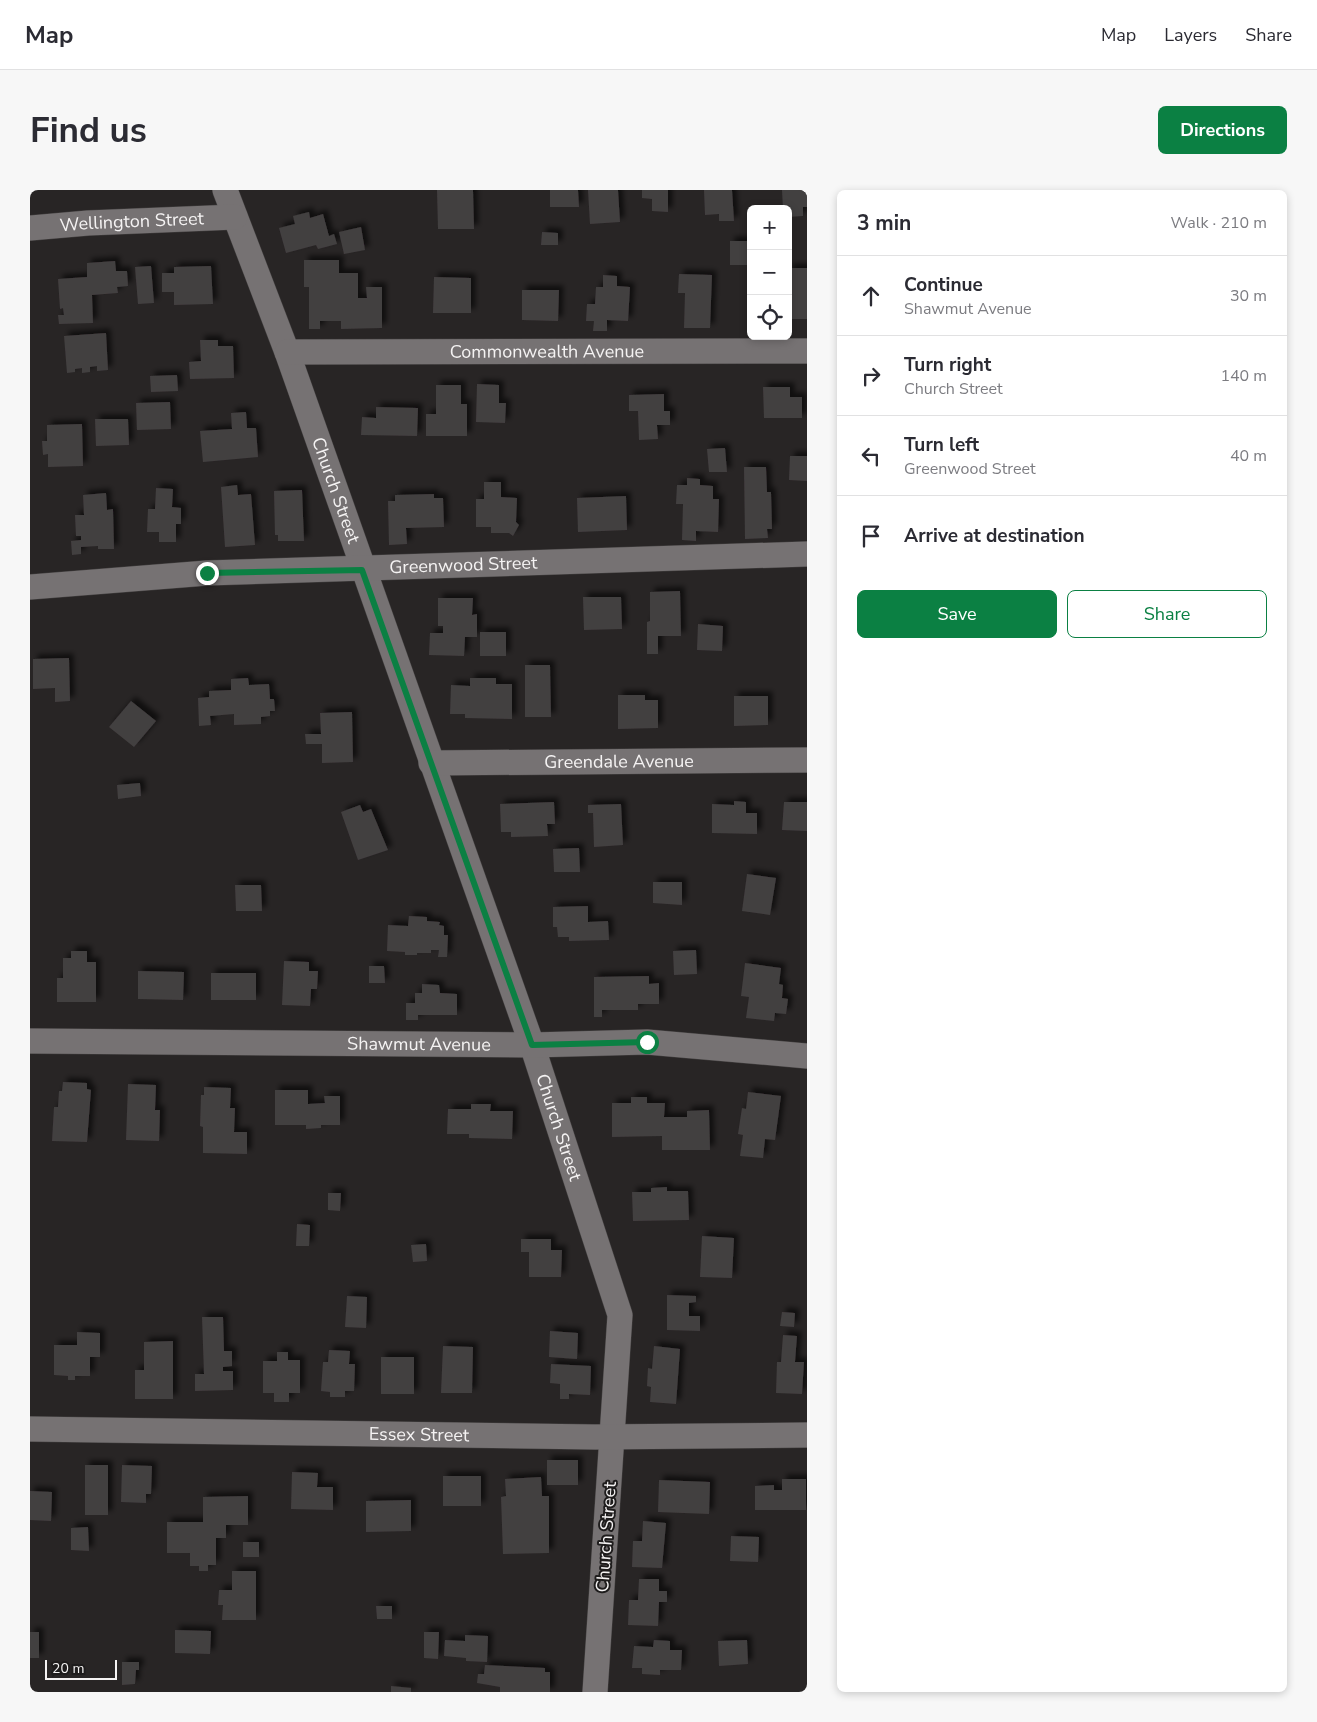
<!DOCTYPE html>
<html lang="en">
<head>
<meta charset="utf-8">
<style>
	body { margin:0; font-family:"Nunito Sans",sans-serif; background:#f7f7f7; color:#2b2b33 }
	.controls { position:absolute; right:15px; top:15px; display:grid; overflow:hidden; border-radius:8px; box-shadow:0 2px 8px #0003 }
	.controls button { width:45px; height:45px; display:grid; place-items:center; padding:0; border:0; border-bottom:1px solid #e1e1e2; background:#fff; color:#2b2b33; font:25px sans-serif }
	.scale { position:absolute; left:15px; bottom:12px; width:72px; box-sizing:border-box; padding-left:5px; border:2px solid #f5f3f3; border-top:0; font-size:14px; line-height:18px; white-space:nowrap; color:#f5f3f3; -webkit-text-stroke:4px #1e1c1c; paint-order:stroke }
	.stop { position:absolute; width:15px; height:15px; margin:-11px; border:4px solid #0b8043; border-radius:50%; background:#fff }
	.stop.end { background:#0b8043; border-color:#fff; box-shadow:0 1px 5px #0008 }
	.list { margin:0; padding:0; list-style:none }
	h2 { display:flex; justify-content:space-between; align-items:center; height:65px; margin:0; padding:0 20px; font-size:21px }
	h2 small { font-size:16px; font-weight:400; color:#7c7c81 }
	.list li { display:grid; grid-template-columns:32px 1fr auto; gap:15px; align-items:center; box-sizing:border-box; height:80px; padding:0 20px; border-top:1px solid #e1e1e2 }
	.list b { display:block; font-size:19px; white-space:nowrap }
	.list p { margin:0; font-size:16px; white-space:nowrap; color:#7c7c81 }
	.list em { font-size:16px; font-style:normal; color:#7c7c81 }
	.actions { display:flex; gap:10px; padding:15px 20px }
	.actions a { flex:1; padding:11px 0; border:1px solid #0b8043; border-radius:8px; text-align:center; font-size:18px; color:#0b8043 }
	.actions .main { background:#0b8043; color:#fff }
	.icon { flex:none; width:28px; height:28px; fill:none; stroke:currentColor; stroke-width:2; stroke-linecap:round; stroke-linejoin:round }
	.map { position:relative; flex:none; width:777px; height:1502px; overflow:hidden; border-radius:8px }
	header { display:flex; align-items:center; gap:30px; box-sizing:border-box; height:70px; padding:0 25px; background:#fff; border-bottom:1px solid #e1e1e2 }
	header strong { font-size:24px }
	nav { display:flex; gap:28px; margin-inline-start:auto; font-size:18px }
	.intro { display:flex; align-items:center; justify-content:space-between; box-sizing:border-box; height:120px; padding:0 30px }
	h1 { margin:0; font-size:35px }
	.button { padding:12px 22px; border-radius:8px; background:#0b8043; color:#fff; font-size:18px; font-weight:700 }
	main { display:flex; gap:30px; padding:0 30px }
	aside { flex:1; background:#fff; border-radius:8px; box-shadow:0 2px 8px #0003 }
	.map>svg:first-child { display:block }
	.building { fill:#433f40; filter:url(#shadow) }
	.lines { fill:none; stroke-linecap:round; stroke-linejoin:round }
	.minor-casing { stroke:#434040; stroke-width:26 }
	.minor { stroke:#767273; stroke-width:25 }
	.route { stroke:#0b8043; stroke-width:6 }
	.labels { text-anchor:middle; stroke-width:4; stroke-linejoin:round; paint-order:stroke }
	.street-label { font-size:18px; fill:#f5f3f3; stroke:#1e1c1c }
</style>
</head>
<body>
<header>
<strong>Map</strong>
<nav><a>Map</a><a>Layers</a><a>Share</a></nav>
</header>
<div class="intro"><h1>Find us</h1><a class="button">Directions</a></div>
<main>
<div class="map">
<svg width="777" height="1502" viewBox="0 0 777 1502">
	<defs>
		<filter id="shadow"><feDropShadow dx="4.5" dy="-4.5" stdDeviation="2.5" flood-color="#0009"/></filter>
	</defs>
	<rect width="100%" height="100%" fill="#282525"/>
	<g class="building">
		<path d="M407,0H443L444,39H408Z"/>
		<path d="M520,0H548L549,17H520Z"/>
		<path d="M558,0H588L590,32L560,34Z"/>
		<path d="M612,0H638V22L622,21V9L612,8Z"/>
		<path d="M674,0H702L704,31H689V24L675,25Z"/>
		<path d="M752,0H777V17H773V26L758,27V19H753Z"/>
		<path d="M279,22L280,28L293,24L299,46L304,44L307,54L288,59L286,55L256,63L249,38L265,34L263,26Z"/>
		<path d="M331,37L335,60L314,64L309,42Z"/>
		<path d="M512,42L528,43V55H511Z"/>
		<rect x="700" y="51" width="21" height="24"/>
		<path d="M274,70H309V83H328V108H337L336,97H352V138L311,139V131H290V139H279V97H274Z"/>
		<path d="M85,71L86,81H97L98,96L87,97L88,103L62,105L63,133L29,134L28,125H34L33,118L30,119L28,89L57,87V73Z"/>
		<path d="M121,76L124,113L108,114L105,77Z"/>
		<path d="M181,76L183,114L144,115V102H132V83H144V77Z"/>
		<rect x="758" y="78" width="19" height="51"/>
		<path d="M649,84L682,85L680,138H654L655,103H648Z"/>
		<path d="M573,85L587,86V96L600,97L598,131L577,130V141H563L564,131H556L557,114H565L566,97H573Z"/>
		<path d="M404,87L441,88V123H403Z"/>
		<path d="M492,100H529L528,131L492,130Z"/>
		<path d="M76,143L78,180L67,181V176L60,177V182L52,183V178L45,179V182L37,183L34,146Z"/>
		<path d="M170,150H188V156H203L204,188L160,189L159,172L171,171Z"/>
		<path d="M147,185L148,201L121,202L120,186Z"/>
		<path d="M447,194L469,195V213H476L475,233L446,232Z"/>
		<path d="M406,195H431V214H437V246H396V224H406Z"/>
		<path d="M733,197H760V207H772V228H734Z"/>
		<path d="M634,204V221H640V235H627L628,249L609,250L608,221H599V205Z"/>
		<path d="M140,212L141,239L107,240L106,213Z"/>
		<path d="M346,217L388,218L387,246L331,245L332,227L346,228Z"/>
		<path d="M216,222L217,238H226L228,267L173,272L170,241L202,239L201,223Z"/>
		<path d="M65,229H98L99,255L66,256Z"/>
		<path d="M52,234L53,276L18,277V264L13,265L12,251H17V235Z"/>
		<path d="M695,258L697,282H679L677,259Z"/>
		<path d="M760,266H777V291L759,290Z"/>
		<path d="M714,277H736L737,302H741L742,339H737L738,348L715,349Z"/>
		<path d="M657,288L670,289V295L683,296V309H689L688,342L666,341V351L652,350L653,314H646L647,295H657Z"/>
		<path d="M454,292H471V307L487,308L486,332L489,335L483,346L479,343H461V337H446V309H454Z"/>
		<path d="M207,295L208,305L221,304L225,355L195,357L191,297Z"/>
		<path d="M126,298L143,299L142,317L151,318V334H146V352H129V342H117L118,319H125Z"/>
		<path d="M272,300L274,351H248V345H245L244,301Z"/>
		<path d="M76,303L77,320L83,319L84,359H68V356L51,357V364L42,365L41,351L51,350V346H46L45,325H54L53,305Z"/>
		<path d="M404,304V308H413L414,337L376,338L377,354L359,355L358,311H365V305Z"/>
		<path d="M596,306L597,340L548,342L547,308Z"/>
		<path d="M650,401L651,446H628V464H617V432L620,431V402Z"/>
		<path d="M553,407H591L592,439L554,440Z"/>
		<path d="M408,408H443L442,425L447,424V447H435L434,466L399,465L400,443H413V436H408Z"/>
		<path d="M668,434L693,436L692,461L667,460Z"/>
		<rect x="450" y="442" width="26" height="24"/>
		<path d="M39,468L40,511L25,512V498L3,499V469Z"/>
		<path d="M495,475H520L521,527H495Z"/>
		<path d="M218,488L219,495L239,494L240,509H244L245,521H240V526L231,527V534L204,535V524L180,526L181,535L169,536L168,508L179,507V501L201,500V489Z"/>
		<path d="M440,488H466V494H482V529L435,528V524H420L421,495L440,496Z"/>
		<path d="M588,505H615V510H628V538L588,539Z"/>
		<path d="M704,506H738V535L704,536Z"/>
		<path d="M101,511L126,531L104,557L79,537Z"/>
		<path d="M322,522L323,572L292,573V554H276L275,544H291L290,523Z"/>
		<path d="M110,593L111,606L88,609L87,595Z"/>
		<path d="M704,611L716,612V623H727V644L682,643V614L704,615Z"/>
		<path d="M524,612L525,634H517L518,646L481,647V642H471L470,614Z"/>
		<path d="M754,612H777V641L752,640Z"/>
		<path d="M591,614L593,655L564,657L563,623H558V615Z"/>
		<path d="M330,615L333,622L341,619L358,660L328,670L311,622Z"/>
		<path d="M549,658L550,682H524L523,659Z"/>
		<path d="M717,684L746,688L740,725L712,721Z"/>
		<path d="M623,692H652V715L623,713Z"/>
		<path d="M205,695H231L232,721H206Z"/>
		<path d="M558,716V732L578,731L579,750L539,751V747H528L527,737H523V717Z"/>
		<path d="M379,726L397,727V731L410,732L409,735L414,736V745H418L417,767H408L409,760H401V763H387V765H375V762L357,761L358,735L378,736Z"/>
		<path d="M666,760L667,784L644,785L643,761Z"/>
		<path d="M41,761H57V772H66V812H27V788H33V768H41Z"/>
		<path d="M254,771L279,772V781H288L287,799H281L280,816L252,815Z"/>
		<path d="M715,773L751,778L749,794L753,795L752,808L758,809L756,824L745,823L744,831L716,828L719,807L711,806Z"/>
		<path d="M339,776H354L355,793H339Z"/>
		<path d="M108,781L154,782L153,810L108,809Z"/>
		<rect x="181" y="783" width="45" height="27"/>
		<path d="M619,786V794L629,793V814H608V820H572V827H564V787Z"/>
		<path d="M392,794L409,795L410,803L427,804V825H388V830H376V813H385V803H392Z"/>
		<path d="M33,892L57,893V899L61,900L57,952L22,951L24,917H28L29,901H32Z"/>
		<path d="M98,894L126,895L125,920H130L129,951L96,950Z"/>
		<path d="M174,897L201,898L200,918H205L204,942H217V964L173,963V937L170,936L171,905H174Z"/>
		<path d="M245,900H278V914L295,913L294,906H310V935H291V938L276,939V935H245Z"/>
		<path d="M718,902L751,906L745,950L735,949L733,968L710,966L713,945L708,944L712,918L716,919Z"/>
		<path d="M601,907H617V913H635L634,927H657V921L679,920L680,960H632V946L582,947V913H601Z"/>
		<path d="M441,914H461L460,921H483L482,949L439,948V944H417L418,919H441Z"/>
		<path d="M637,997V1001H658L659,1030L603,1031L602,1002H621V998Z"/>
		<path d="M298,1003H311L310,1021L298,1020Z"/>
		<path d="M267,1034L280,1035L279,1056H266Z"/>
		<path d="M672,1046L704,1048L702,1088L670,1087Z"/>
		<path d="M491,1049H521V1060H532L531,1087H499V1062H491Z"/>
		<path d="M396,1054L397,1071L383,1072L381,1055Z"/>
		<path d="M637,1105L666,1106V1112L659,1113V1126H670V1141L637,1140Z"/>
		<path d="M317,1106L337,1107L336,1138L315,1137Z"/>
		<path d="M752,1122L765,1123L764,1137L750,1136Z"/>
		<path d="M172,1127H193L194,1161H202V1176L193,1177V1181H203V1200L165,1201V1184H174Z"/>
		<path d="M520,1141L548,1143L547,1169L519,1167Z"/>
		<path d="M47,1142L70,1143V1167H60V1186H45V1190H38V1186L24,1185V1155H47Z"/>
		<path d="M753,1145L767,1146L765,1172H774L772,1204L746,1203L747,1172H751Z"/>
		<path d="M143,1151V1209H105V1180H114V1152Z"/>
		<path d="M413,1156L443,1157L442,1203H411Z"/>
		<path d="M624,1156L650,1159L646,1214L620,1212L621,1197L617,1196L618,1178L622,1179Z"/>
		<path d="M299,1160L320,1161L319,1174H325L324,1201H315V1207H300V1202L291,1201L293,1172H298Z"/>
		<path d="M247,1162H258V1170H270V1203H259V1212H244V1203H233V1171H247Z"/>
		<rect x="351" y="1167" width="33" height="37"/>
		<path d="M521,1174L561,1176L560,1205L539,1204V1209H530V1194L520,1193Z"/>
		<rect x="517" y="1270" width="31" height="25"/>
		<rect x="55" y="1275" width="23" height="50"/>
		<path d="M92,1275L122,1276L121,1304H116V1313L91,1312Z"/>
		<path d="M262,1282L288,1283L287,1297H303V1320L261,1319Z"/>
		<rect x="413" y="1286" width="38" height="30"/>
		<path d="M511,1287L512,1306H519V1363L473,1364L471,1307L476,1306L475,1289Z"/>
		<path d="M752,1289H776V1320H725V1296L744,1295V1300H752Z"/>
		<path d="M629,1290L680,1292L679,1324L628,1322Z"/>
		<path d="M0,1301L22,1302L21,1331L0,1330Z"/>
		<path d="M218,1306V1335H196V1348H186V1375H178V1381H169V1376H160V1363H137V1332H173V1307Z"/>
		<path d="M381,1310V1341L336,1342V1311Z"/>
		<path d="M613,1331L636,1333L632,1378L602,1377L603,1351H612Z"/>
		<path d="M58,1337L59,1361L41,1360V1338Z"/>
		<path d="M701,1346L729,1347L728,1372L700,1371Z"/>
		<rect x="213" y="1352" width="16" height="15"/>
		<path d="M202,1381H226V1430H192L193,1415H188L189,1400H202Z"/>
		<path d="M609,1389H629V1401H637V1412H629L628,1436L598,1435L599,1410H608Z"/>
		<path d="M346,1416H362V1429H347Z"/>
		<path d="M145,1440L181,1441L180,1464L145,1463Z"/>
		<rect x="0" y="1442" width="9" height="26"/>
		<path d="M394,1442H409L408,1469L394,1468Z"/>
		<path d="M435,1445L458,1446L457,1472L436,1471V1468L414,1466L415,1450L435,1451Z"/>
		<path d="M624,1450L640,1451V1460H652L651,1480H630V1485L612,1484V1478H602L604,1456L623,1457Z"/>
		<path d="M717,1450L718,1474L689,1476L688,1451Z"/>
		<path d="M92,1472H109V1480H106L105,1494L92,1495Z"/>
		<path d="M455,1475L515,1478V1482H520V1502H470V1497L447,1493L448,1484H454Z"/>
		<path d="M361,1496L381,1498V1502H361Z"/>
	</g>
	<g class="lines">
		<defs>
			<g id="minor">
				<path id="s1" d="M195,0L257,162L502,855L590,1125L565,1502"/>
				<path id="s2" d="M0,38L58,33L205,27"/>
				<path id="s3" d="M257,162L777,161"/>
				<path id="s4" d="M0,397L177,383L777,364"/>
				<path id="s5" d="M401,573L777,570"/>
				<path id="s6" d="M0,851L502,855L617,852L777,866"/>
				<path id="s7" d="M0,1239L565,1247L777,1245"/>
			</g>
		</defs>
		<use href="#minor" class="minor-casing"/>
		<use href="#minor" class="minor"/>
	</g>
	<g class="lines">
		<path class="route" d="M177,383L332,380L502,855L617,852"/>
	</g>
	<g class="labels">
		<g class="street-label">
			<text dy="6" stroke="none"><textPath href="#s2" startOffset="102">Wellington Street</textPath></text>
			<text dy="6" stroke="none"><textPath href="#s3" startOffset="260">Commonwealth Avenue</textPath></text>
			<text dy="6" stroke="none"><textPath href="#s1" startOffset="320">Church Street</textPath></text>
			<text dy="6" stroke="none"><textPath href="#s4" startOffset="434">Greenwood Street</textPath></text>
			<text dy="6" stroke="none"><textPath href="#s5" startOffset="188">Greendale Avenue</textPath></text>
			<text dy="6" stroke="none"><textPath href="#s6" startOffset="389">Shawmut Avenue</textPath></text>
			<text dy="6" stroke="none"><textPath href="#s1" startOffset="995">Church Street</textPath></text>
			<text dy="6" stroke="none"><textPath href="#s7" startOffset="389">Essex Street</textPath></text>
			<text transform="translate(576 1347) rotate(-86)" y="6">Church Street</text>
		</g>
	</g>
</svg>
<div class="controls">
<button>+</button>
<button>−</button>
<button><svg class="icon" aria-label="locate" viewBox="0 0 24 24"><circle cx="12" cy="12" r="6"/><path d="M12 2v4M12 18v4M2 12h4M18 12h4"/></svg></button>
</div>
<div class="scale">20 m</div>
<div class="stop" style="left:617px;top:852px"></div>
<div class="stop end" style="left:177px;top:383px"></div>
</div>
<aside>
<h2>3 min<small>Walk · 210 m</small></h2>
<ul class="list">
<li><svg class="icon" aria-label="ahead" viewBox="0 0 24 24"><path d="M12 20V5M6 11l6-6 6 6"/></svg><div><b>Continue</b><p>Shawmut Avenue</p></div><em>30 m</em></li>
<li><svg class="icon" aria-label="right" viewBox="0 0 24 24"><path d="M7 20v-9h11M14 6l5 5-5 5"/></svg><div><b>Turn right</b><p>Church Street</p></div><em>140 m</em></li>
<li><svg class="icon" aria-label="left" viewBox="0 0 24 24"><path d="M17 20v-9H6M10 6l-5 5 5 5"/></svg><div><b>Turn left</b><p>Greenwood Street</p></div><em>40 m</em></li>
<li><svg class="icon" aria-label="arrive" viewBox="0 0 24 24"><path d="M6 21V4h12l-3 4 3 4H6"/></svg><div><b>Arrive at destination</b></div></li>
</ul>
<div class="actions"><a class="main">Save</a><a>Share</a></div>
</aside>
</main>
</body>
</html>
